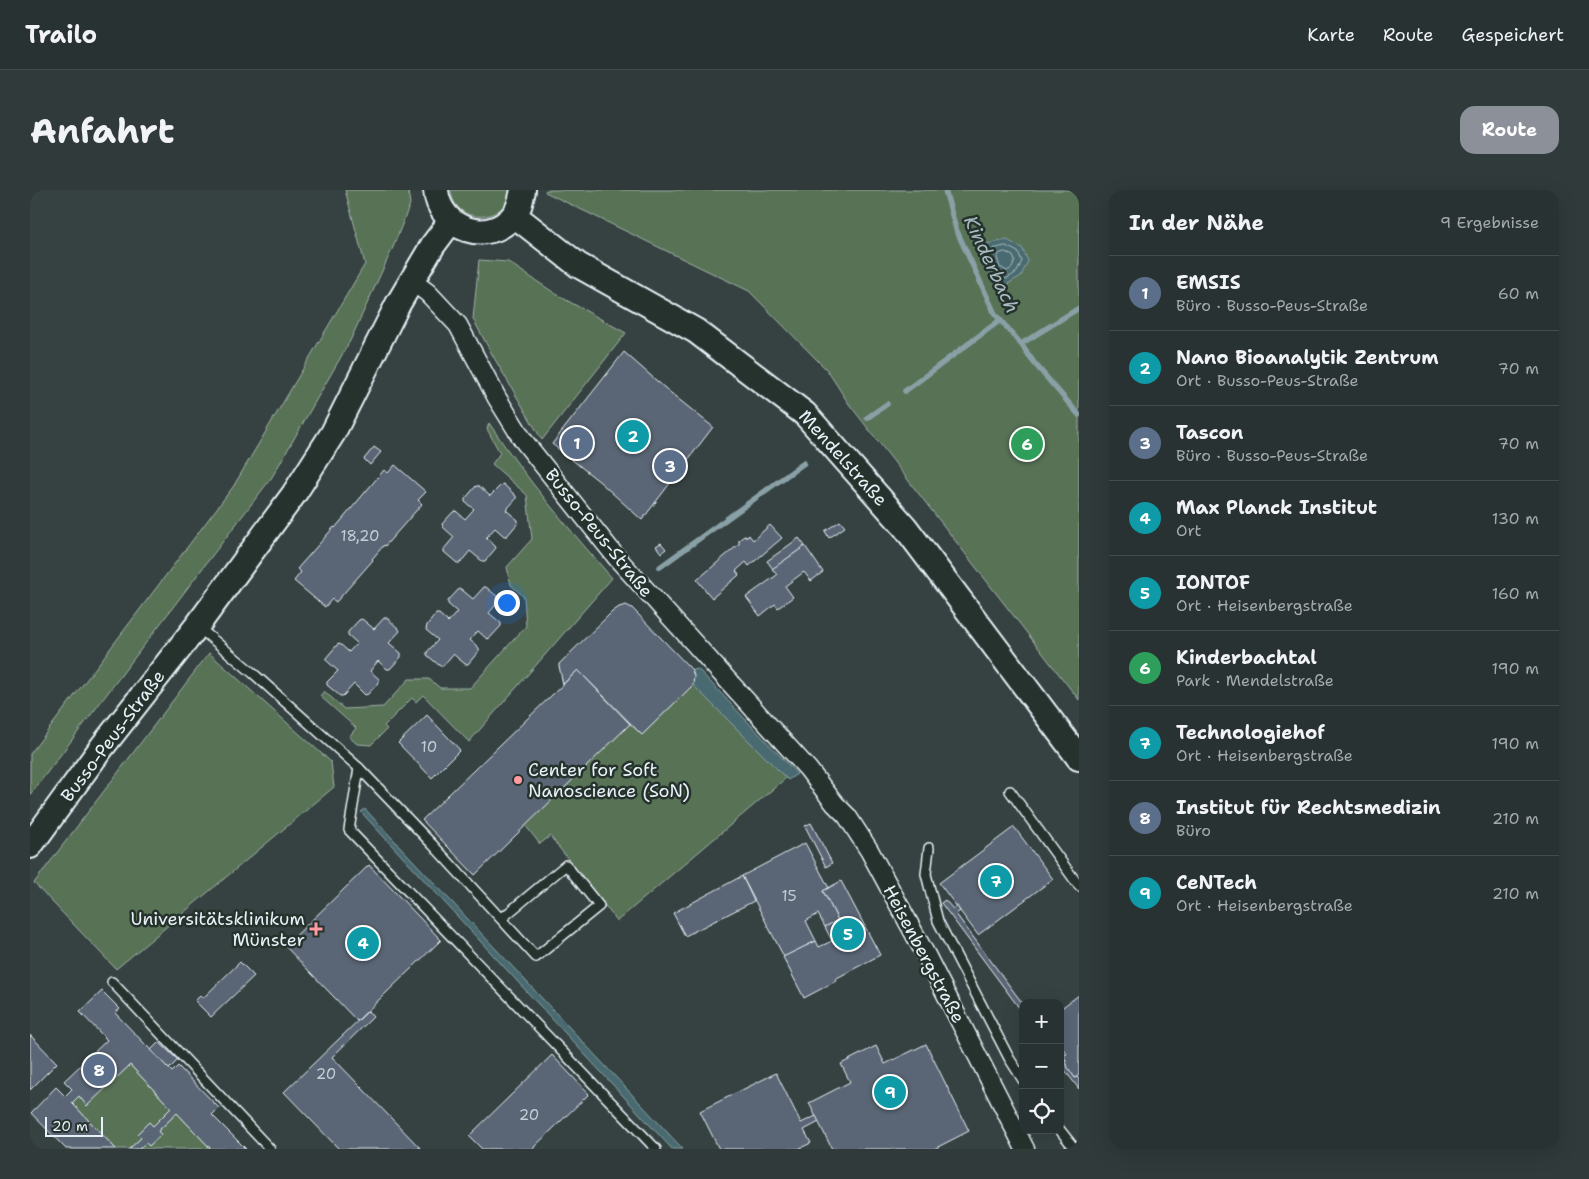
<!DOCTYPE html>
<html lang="de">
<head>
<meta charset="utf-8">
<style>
	body { margin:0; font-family:"Shantell Sans",sans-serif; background:#303a3a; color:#f1f3f6 }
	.controls { position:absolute; right:15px; bottom:15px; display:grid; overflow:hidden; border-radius:10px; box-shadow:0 5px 20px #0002 }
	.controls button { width:45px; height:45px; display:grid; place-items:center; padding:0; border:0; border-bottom:1px solid #444d4d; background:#283232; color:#f1f3f6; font:25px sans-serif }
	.scale { position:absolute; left:15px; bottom:12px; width:58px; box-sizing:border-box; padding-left:5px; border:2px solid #e8f1f8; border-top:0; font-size:14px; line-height:18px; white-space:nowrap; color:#e8f1f8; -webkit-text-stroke:4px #26332d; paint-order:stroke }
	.you { position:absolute; left:476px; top:412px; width:18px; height:18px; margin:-12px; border:4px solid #fff; border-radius:50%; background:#1a73e8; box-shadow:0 0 0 8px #1a73e833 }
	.badge { display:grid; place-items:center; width:32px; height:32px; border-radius:50%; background:#8c9099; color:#fff; font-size:16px; font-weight:700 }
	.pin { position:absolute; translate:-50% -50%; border:2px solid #fff; box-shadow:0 1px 5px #0006 }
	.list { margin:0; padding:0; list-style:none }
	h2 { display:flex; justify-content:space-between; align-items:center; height:65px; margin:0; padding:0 20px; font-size:21px }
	h2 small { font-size:16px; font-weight:400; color:#a5aaac }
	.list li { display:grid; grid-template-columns:32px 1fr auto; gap:15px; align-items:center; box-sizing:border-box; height:75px; padding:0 20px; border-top:1px solid #444d4d }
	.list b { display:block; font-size:19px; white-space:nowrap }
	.list p { margin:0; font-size:16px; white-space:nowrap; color:#a5aaac }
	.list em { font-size:16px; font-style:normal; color:#a5aaac }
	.icon { flex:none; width:28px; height:28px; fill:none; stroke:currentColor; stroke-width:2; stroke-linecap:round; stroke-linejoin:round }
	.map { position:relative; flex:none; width:1049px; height:959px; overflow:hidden; border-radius:15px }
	header { display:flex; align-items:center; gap:30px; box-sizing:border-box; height:70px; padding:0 25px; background:#283232; border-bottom:1px solid #444d4d }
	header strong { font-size:24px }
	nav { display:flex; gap:28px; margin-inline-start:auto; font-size:18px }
	.intro { display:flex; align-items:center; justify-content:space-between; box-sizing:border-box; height:120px; padding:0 30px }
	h1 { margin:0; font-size:35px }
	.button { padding:12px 22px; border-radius:15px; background:#8c9099; color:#fff; font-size:18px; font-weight:700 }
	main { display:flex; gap:30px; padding:0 30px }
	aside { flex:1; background:#283232; border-radius:15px; box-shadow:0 5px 20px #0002 }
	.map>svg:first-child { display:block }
	.green { fill:#587257; stroke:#a0b2a8 }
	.water { fill:#496b70; stroke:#89a1a6 }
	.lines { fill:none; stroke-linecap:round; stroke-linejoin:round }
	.shore { stroke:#a8bbc2; stroke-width:1 }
	.stream { stroke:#89a1a6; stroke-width:5.5 }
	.building { fill:#5a6674; stroke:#e8f1f8 }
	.service-casing { stroke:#e8f1f8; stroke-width:12 }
	.minor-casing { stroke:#e8f1f8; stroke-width:21 }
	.secondary-casing { stroke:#e8f1f8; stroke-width:28 }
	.service { stroke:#26332d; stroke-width:9 }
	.minor { stroke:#26332d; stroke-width:18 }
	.secondary { stroke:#26332d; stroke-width:24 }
	.poi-dot { fill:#ff9aa2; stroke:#26332d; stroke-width:2 }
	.labels { text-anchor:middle; stroke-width:5; stroke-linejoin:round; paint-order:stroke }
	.number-label { font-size:15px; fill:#c4ced7 }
	.street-label { font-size:18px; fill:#e8f1f8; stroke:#26332d }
	.poi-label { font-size:18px; fill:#e8f1f8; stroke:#26332d; text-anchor:start }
	.water-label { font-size:19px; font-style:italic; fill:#a8bbc2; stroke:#26332d }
</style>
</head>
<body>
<header>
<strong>Trailo</strong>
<nav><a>Karte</a><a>Route</a><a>Gespeichert</a></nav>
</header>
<div class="intro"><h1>Anfahrt</h1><a class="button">Route</a></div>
<main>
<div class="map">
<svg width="1049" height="959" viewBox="0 0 1049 959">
	<rect width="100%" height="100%" fill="#364242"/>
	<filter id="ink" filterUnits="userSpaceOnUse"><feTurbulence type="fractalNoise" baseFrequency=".02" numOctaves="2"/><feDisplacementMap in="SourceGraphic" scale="10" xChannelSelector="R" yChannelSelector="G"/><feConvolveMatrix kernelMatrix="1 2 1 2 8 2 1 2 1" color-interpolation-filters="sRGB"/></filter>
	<g filter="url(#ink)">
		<g class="green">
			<path d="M315,0H378L380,14L364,55L320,151L242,287L0,605V564L203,297L335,74Z"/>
			<path d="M421,0H480C477,35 423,35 421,0Z"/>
			<path d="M516,0H1049V510L819,214L797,180L719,101L515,2Z"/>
			<path d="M449,70L478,72L529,106L596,143L512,250L463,166L443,129Z"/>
			<path d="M459,233C496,289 539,339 582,388L439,552L393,505L386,512L382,508L354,536L357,539L341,555L327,554L319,547L326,538L290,506L294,501L314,519L353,517L379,489H399L410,498H440L496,436L494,407L481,395L477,377L502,349L497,305L462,274L470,263L457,239Z"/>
			<path d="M179,463L301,572L304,597L86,779L4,693Z"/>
			<path d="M663,495L756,588L587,731L520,646L510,654L495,635L600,534L612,545Z"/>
			<path d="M100,875L141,918L123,936L119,932L107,944L111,948L99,959H86L42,913L49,906L57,915Z"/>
			<path d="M147,923L181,959H109L116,953L119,956L131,945L128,941Z"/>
		</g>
		<g class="water">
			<path d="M977,50L992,58L998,71L991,86L976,95L960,84L956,68L957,54Z"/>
			<path d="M668,479L767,584L758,590L663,495L662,480Z"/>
			<path d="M335,619L653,959H642L331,622Z"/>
		</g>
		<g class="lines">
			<g class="shore">
				<path d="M976,56L988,62L992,71L987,82L976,89L965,81L961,68L963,59Z"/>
				<path d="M975,62L983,66L985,71L982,78L977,81L970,77L967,68L969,64Z"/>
			</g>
			<g class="stream">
				<path d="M915,0L926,39L965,124L991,154L1005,174L1049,225"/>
				<path d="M991,154L1049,118"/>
				<path d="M875,201L969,131"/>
				<path d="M837,228L857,214"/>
				<path d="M630,377L774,273"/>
			</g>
		</g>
		<g class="building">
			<path d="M594,162L636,199L683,237L612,330L570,292L522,254Z"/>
			<path d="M344,257L351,262L340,275L334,269Z"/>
			<path d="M365,275L396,302L388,310L392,314L355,356L354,355L342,369L343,370L306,412L302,409L295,417L264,391L271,382L267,379L304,337L305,338L354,280L358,283Z"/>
			<path d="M473,294L486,306V309L476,320L488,330V333L477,346H474L465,338L456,348L465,356L466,358L455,371H452L440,361L430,373H427L414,362V359L424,347L413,337L412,334L423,322L426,321L435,329L444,319L435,312V309L446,296H449L460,306L471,295Z"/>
			<path d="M810,331L815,337L799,348L795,341Z"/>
			<path d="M740,335L752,348L719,376L716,372L706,381L709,385L682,408L667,390L709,354V350L714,346L718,347L719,345L723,350Z"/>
			<path d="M769,348L775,356L743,379L737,371Z"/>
			<path d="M631,353L636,359L631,363L626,356Z"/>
			<path d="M775,356L793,382L781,391L774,382L755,396L763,407L748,418L745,414L730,426L716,407L747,385L742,379Z"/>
			<path d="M454,397H456L469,408V411L459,423L471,433V436L460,448L457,449L448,441L440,450L449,458V461L438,474H435L423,464L413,476H410L397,465V462L408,450L396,440L397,435L406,424H409L418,432L427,422L418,414V411L429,399H431L443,409Z"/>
			<path d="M596,415L602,418L662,480L664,486L663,495L659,499L612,545L548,480L533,494L529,476V474L582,422L589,417Z"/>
			<path d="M354,428H357L369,439L370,441L359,453L371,463V467L360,479H357L348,471L340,481L349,489V492L338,504L335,505L324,494L313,506H310L297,495V492L308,481L296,470V468L307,455L310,454L319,462L327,453L318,445V442L329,430L332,429L344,439Z"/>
			<path d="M548,480L600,534L445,685L392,630Z"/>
			<path d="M397,525L430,560L402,588L368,553Z"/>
			<path d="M781,633L802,673L796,677L775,636Z"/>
			<path d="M984,637L1023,689L948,745L909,693Z"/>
			<path d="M775,653L799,698L793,701L808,730L795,737L788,724L776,731L786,751L754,767L712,686Z"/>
			<path d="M339,675L411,750L327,831L255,756Z"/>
			<path d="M712,686L724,711L655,746L643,723Z"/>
			<path d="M811,691L850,765L805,789L806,791L774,808L753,767L786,751L789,757L802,751L795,737L808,730L793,701Z"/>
			<path d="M915,710L923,719L927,716L930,721L926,724L993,814V823L911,713Z"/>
			<path d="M210,772L224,786L181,827L165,811L170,806L173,808Z"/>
			<path d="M72,801L90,819L85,823L142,882L148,876L189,918L182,925L216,959H181L147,923L128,941L131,945L119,956L116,953L109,959H99L111,948L107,944L119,932L123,936L141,918L100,875L57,916L49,906L42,913L86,959H36L1,923L26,897L35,906L42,899L34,891L77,850L50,822Z"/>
			<path d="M1049,805V885L1045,888L1038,878L1034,865L1037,864L1030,855V819Z"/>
			<path d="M338,821L343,827L302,867L391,959H309L254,902Z"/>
			<path d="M0,845L27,873L0,900Z"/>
			<path d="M129,852L148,870L139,879L121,860Z"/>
			<path d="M896,854L939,941L904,959H802L779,913L820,892L811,874L846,856L855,874Z"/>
			<path d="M1030,864L1036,872L1038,878L1045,888L1047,887L1049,889V899L1030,874Z"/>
			<path d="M522,865L559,904L502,959H452L439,946Z"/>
			<path d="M746,883L771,933L786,926L789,932L774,940L781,953L768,959H689L670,921Z"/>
		</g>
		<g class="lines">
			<defs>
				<g id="service">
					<path d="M167,436L224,484L329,578L403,655L471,729L536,675L569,716L506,767L471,729"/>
					<path d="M329,578L319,640L626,959"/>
					<path d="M980,601L1049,696"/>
					<path d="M899,658L896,684L908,731L979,868L993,890"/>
					<path d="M82,792L240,959"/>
					<path d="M1030,940L1045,959"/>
				</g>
				<path id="minor" d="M382,91L398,103L428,135L467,208L493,250L587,368L778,579L805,614L817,626L839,660L897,767L995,959"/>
				<g id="secondary">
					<path d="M406,0C409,39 458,57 484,25C490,18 491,9 493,0"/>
					<path d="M484,25L548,75L666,141L775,224L875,337L1049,568"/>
					<path d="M0,656L72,557L167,436L264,304L303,243L368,114L403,55L421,31"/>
				</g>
			</defs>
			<use href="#service" class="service-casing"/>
			<use href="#minor" class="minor-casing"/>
			<use href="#secondary" class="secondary-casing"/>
			<use href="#service" class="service"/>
			<use href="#minor" class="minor"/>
			<use href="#secondary" class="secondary"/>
		</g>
	</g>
	<g class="poi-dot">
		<circle cx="488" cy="590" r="5"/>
		<path d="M283.5 731.5h5v5h5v5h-5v5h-5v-5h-5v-5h5z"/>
	</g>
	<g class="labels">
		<g class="number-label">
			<text x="330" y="351">18,20</text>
			<text x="399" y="562">10</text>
			<text x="759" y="711">15</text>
			<text x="296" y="889">20</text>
			<text x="499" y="930">20</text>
		</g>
		<g class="street-label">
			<text transform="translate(813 268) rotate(48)" y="6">Mendelstraße</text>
			<text transform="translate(569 343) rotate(51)" y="6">Busso-Peus-Straße</text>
			<text transform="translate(83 546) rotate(-53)" y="6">Busso-Peus-Straße</text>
			<text transform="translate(894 764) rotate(62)" y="6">Heisenbergstraße</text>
		</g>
		<g class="poi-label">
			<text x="498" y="586">Center for Soft<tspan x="498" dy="21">Nanoscience (SoN)</tspan></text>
			<text x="275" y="735" text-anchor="end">Universitätsklinikum<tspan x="275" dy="21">Münster</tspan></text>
		</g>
		<g class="water-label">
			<text transform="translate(962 74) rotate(65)" y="7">Kinderbach</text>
		</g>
	</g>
</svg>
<div class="controls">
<button>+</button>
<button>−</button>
<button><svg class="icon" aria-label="locate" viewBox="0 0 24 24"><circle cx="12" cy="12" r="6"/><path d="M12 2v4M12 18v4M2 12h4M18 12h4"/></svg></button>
</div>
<div class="scale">20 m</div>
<div class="you"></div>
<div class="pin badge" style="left:547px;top:253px;background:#5c6f8a">1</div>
<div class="pin badge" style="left:603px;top:246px;background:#0f9aa8">2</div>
<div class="pin badge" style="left:640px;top:276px;background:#5c6f8a">3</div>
<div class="pin badge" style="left:333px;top:753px;background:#0f9aa8">4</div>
<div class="pin badge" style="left:818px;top:744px;background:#0f9aa8">5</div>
<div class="pin badge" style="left:997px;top:254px;background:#2e9e5b">6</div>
<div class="pin badge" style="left:966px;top:691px;background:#0f9aa8">7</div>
<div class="pin badge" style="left:69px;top:880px;background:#5c6f8a">8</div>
<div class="pin badge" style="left:860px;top:902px;background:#0f9aa8">9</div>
</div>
<aside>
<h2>In der Nähe<small>9 Ergebnisse</small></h2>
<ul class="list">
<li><span class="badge" style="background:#5c6f8a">1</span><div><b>EMSIS</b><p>Büro · Busso-Peus-Straße</p></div><em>60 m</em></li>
<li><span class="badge" style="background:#0f9aa8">2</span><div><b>Nano Bioanalytik Zentrum</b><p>Ort · Busso-Peus-Straße</p></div><em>70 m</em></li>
<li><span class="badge" style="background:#5c6f8a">3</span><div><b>Tascon</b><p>Büro · Busso-Peus-Straße</p></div><em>70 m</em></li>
<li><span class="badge" style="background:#0f9aa8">4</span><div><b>Max Planck Institut</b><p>Ort</p></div><em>130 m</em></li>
<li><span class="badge" style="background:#0f9aa8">5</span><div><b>IONTOF</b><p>Ort · Heisenbergstraße</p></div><em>160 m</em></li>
<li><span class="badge" style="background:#2e9e5b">6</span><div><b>Kinderbachtal</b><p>Park · Mendelstraße</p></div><em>190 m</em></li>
<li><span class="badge" style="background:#0f9aa8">7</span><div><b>Technologiehof</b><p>Ort · Heisenbergstraße</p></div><em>190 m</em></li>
<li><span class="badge" style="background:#5c6f8a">8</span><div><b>Institut für Rechtsmedizin</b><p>Büro</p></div><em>210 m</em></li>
<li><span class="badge" style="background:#0f9aa8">9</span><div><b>CeNTech</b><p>Ort · Heisenbergstraße</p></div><em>210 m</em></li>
</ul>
</aside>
</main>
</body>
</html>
